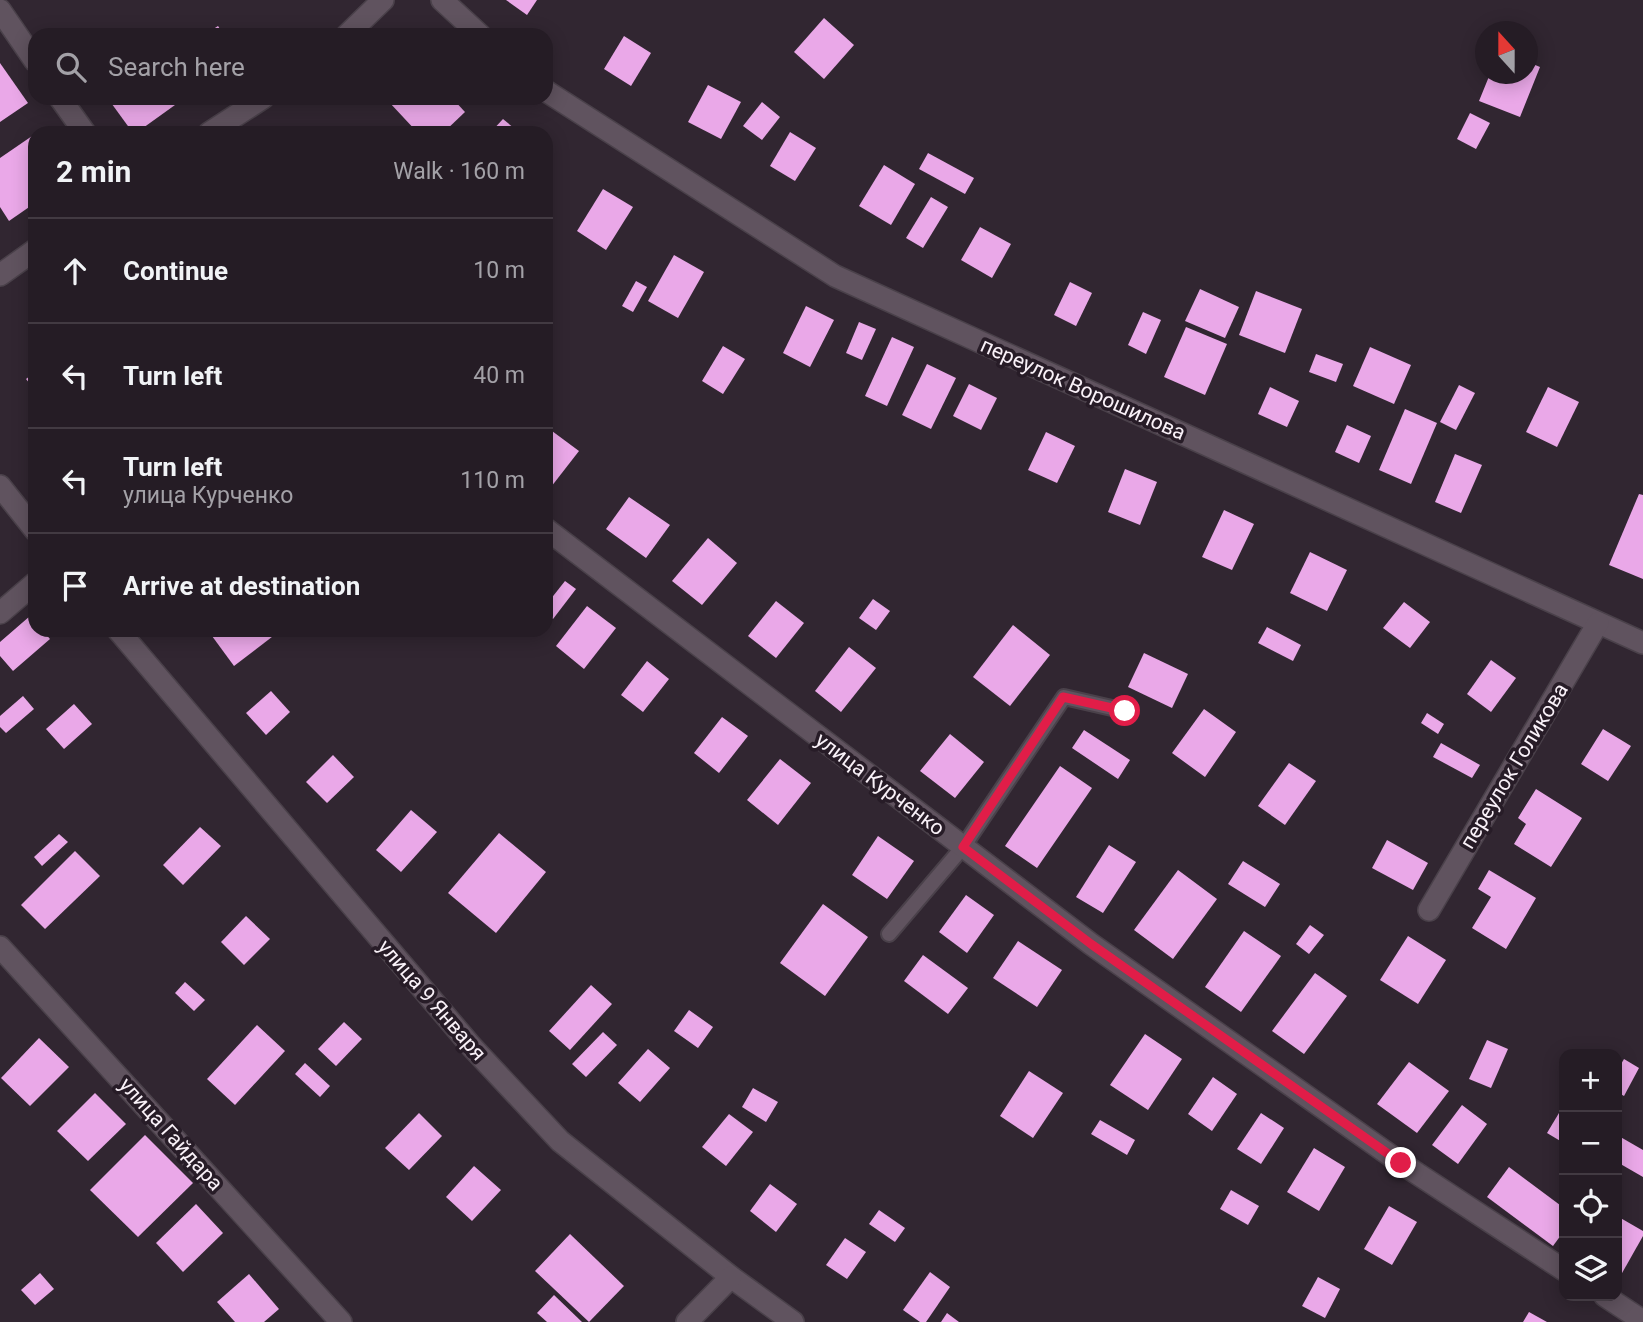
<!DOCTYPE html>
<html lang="en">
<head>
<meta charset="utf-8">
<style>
	body { margin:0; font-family:Roboto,sans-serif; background:#2d252d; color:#f1f3f6 }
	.controls { position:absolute; right:21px; bottom:21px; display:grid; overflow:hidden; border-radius:14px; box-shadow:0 4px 18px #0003 }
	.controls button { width:63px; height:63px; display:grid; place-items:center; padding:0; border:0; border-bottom:2px solid #423a42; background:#251c25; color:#f1f3f6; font:35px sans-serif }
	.compass { position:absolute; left:1475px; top:21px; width:63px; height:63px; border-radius:50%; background:#251c25; box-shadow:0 4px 18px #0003; rotate:339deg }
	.stop { position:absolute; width:21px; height:21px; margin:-16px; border:5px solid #e11d48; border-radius:50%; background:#fff }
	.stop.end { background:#e11d48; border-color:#fff; box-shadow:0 2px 7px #0008 }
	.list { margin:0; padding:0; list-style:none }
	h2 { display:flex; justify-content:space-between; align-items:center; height:91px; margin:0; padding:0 28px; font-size:30px }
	h2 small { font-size:23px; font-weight:400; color:#a3a1a7 }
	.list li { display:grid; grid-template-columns:46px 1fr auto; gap:21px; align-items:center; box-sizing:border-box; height:105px; padding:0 28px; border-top:2px solid #423a42 }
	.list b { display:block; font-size:26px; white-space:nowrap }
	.list p { margin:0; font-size:23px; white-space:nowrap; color:#a3a1a7 }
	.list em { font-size:23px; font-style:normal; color:#a3a1a7 }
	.icon { flex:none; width:38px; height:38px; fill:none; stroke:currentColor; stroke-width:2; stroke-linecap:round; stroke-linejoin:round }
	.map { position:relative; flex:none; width:1643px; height:1322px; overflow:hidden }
	.search { position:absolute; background:#251c25; box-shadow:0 4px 18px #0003; left:28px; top:28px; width:525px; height:77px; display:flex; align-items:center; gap:18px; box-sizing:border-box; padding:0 24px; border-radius:21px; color:#a3a1a7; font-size:26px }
	.panel { position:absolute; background:#251c25; box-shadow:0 4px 18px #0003; left:28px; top:126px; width:525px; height:511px; border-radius:21px }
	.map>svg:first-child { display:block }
	.building { fill:#eaa8e8 }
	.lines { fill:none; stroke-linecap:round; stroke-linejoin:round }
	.lane-casing { stroke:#4a414a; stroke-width:18 }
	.street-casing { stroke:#4a414a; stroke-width:24 }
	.lane { stroke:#60535f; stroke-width:14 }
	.street { stroke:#60535f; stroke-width:21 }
	.route { stroke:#e11d48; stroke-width:9 }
	.labels { text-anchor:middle; stroke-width:7; stroke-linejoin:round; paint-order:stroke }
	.street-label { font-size:21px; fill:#f9f1f8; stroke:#271c27 }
</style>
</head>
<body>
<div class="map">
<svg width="1643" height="1322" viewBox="0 0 1643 1322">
	<rect width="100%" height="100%" fill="#312631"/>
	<g class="building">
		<path d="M506,0H537L527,15Z"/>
		<path d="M824,18L854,45L824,79L794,52Z"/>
		<path d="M218,26L224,35H204Z"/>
		<path d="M624,36L651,53L631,86L604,69Z"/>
		<path d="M1528,62L1540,67L1520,117L1479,101L1490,74H1528Z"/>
		<path d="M0,63L28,103L0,122Z"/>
		<path d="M708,85L741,102L721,139L688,122Z"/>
		<path d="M112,98H170L175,105L136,133H133L109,100Z"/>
		<path d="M393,98H452L465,112L443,133H418L389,102Z"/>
		<path d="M762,102L780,117L762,140L743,126Z"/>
		<path d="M1470,113L1490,123L1476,149L1457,139Z"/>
		<path d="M503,119L515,129L511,133H490Z"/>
		<path d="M790,132L816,148L795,181L770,166Z"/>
		<path d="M35,134V203L9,221L0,207V158Z"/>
		<path d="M928,153L974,178L965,194L919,169Z"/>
		<path d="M884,165L915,184L891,225L859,206Z"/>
		<path d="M603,189L633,207L606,250L577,231Z"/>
		<path d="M931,197L948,207L923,248L906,238Z"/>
		<path d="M980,227L1011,244L992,278L961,260Z"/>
		<path d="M674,255L704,272L678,318L648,301Z"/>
		<path d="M636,281L647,287L633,312L622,306Z"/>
		<path d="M1070,282L1092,293L1076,326L1054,315Z"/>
		<path d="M1200,289L1239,307L1225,338L1185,321Z"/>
		<path d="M1256,291L1302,309L1285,353L1239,335Z"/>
		<path d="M806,306L834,320L810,367L783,353Z"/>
		<path d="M1143,312L1161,320L1146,354L1128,345Z"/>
		<path d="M859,322L876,329L862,360L846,353Z"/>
		<path d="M1186,327L1227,344L1205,395L1164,377Z"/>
		<path d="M892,337L914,347L887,406L865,396Z"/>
		<path d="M723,346L745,359L723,394L702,381Z"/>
		<path d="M1370,347L1411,365L1394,404L1353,386Z"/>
		<path d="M1316,354L1343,364L1336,382L1309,372Z"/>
		<path d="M927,364L956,378L931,429L902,415Z"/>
		<path d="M35,372V390L26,379Z"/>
		<path d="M969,384L997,398L981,430L953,416Z"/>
		<path d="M1459,385L1475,393L1456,430L1440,422Z"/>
		<path d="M1270,387L1299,401L1287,427L1258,414Z"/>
		<path d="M1548,387L1579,402L1557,447L1526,432Z"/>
		<path d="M1405,409L1437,423L1411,484L1379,470Z"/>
		<path d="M1347,425L1371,436L1359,463L1335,452Z"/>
		<path d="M552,431L579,451L551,487L546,482V439Z"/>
		<path d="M1046,432L1075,446L1057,483L1028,470Z"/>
		<path d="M1455,454L1482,465L1461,513L1435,502Z"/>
		<path d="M1125,469L1157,482L1140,525L1108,512Z"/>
		<path d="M1639,494L1643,495V579L1609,565Z"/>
		<path d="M629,497L670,525L646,558L606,529Z"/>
		<path d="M1224,510L1254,524L1232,570L1202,557Z"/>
		<path d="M708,538L737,563L702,605L672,581Z"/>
		<path d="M1310,552L1347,570L1327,611L1290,593Z"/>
		<path d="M565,581L576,589L553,619L546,614V605Z"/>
		<path d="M873,599L890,611L876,630L859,618Z"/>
		<path d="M776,601L804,623L776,658L748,636Z"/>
		<path d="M1404,602L1430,622L1410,648L1383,628Z"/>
		<path d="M587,606L616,628L584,669L556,646Z"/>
		<path d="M30,616L35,622V630H42L50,639L13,671L0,656V642Z"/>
		<path d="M1013,625L1050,655L1010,706L973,677Z"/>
		<path d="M1267,627L1301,645L1293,661L1258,643Z"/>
		<path d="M219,630H281L234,666L212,636Z"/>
		<path d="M849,647L876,668L841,712L815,691Z"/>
		<path d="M1144,653L1188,674L1172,708L1128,687Z"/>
		<path d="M1491,660L1516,678L1491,712L1467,694Z"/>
		<path d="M647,661L669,679L643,712L621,695Z"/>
		<path d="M271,691L290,712L266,735L246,713Z"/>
		<path d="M23,696L34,709L6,733L0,727V716Z"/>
		<path d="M74,704L92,724L64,749L46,729Z"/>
		<path d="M1204,709L1236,732L1205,777L1172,753Z"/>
		<path d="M1427,713L1444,724L1438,734L1421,723Z"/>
		<path d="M722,717L748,736L719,773L694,753Z"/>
		<path d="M1603,729L1631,746L1608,781L1581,764Z"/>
		<path d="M1084,730L1130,760L1118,779L1072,748Z"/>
		<path d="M950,734L984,762L955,798L920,771Z"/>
		<path d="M1441,743L1480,765L1472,778L1433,757Z"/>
		<path d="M333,755L354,777L327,803L306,782Z"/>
		<path d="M780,759L811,783L778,825L747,800Z"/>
		<path d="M1289,763L1316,781L1285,825L1258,806Z"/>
		<path d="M1060,766L1092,788L1037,868L1005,846Z"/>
		<path d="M1536,789L1582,818L1551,867L1514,844L1526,824L1518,818Z"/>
		<path d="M411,810L437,832L401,872L376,850Z"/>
		<path d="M200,827L221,846L183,885L163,865Z"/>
		<path d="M499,833L546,872L496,933L448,893Z"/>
		<path d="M59,834L68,842L42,866L34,857Z"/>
		<path d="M878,836L914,861L887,899L852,875Z"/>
		<path d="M1387,840L1428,863L1413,890L1372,868Z"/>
		<path d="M1109,845L1136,862L1103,913L1076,897Z"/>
		<path d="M75,851L100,876L45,929L21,905Z"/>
		<path d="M1243,861L1280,884L1265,907L1228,884Z"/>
		<path d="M1178,870L1217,899L1173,959L1134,930Z"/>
		<path d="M1489,870L1536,898L1506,949L1472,928L1491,897L1478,889Z"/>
		<path d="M966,895L994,915L967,953L939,932Z"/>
		<path d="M823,904L868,937L825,996L780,963Z"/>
		<path d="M246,916L270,939L244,965L221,942Z"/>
		<path d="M1310,925L1324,935L1309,954L1296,944Z"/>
		<path d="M1244,931L1281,956L1241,1012L1205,987Z"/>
		<path d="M1408,936L1446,960L1418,1004L1380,980Z"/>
		<path d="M1018,941L1062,970L1037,1007L993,978Z"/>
		<path d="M923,955L968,988L948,1014L904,981Z"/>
		<path d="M1315,973L1347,996L1304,1054L1272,1031Z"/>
		<path d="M185,982L205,1000L194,1011L175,993Z"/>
		<path d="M591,985L612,1004L570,1050L549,1031Z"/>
		<path d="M689,1010L713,1027L698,1048L674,1031Z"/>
		<path d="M344,1022L362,1039L336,1066L318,1049Z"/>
		<path d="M257,1025L285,1051L235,1105L207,1079Z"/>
		<path d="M603,1032L617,1045L586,1077L572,1064Z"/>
		<path d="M1145,1034L1182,1059L1148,1110L1110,1085Z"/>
		<path d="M39,1038L69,1067L30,1106L1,1078Z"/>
		<path d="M1487,1040L1508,1049L1491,1088L1469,1079Z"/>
		<path d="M648,1049L670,1068L640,1102L618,1083Z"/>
		<path d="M1624,1059L1639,1068L1624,1096L1617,1092V1071Z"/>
		<path d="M1409,1062L1449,1091L1417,1133L1377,1104Z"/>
		<path d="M305,1063L330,1086L320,1097L295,1074Z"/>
		<path d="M1029,1071L1063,1093L1033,1138L1000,1116Z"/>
		<path d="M1213,1077L1237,1094L1212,1131L1188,1114Z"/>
		<path d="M753,1088L778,1102L766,1122L742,1107Z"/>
		<path d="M95,1093L126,1124L88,1161L57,1131Z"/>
		<path d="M1462,1105L1487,1124L1458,1164L1432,1145Z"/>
		<path d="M1562,1108L1564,1109V1138L1562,1142L1547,1133Z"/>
		<path d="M419,1113L442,1136L409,1170L385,1148Z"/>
		<path d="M1261,1113L1284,1128L1261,1164L1237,1149Z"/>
		<path d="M729,1114L753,1132L726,1166L702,1147Z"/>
		<path d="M1100,1120L1135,1140L1127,1155L1091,1134Z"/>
		<path d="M145,1135L193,1183L138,1237L90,1190Z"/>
		<path d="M1617,1135L1643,1150V1177L1617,1162Z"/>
		<path d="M1314,1148L1345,1167L1319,1211L1287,1192Z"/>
		<path d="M474,1166L501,1190L472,1221L446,1197Z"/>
		<path d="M1509,1167L1564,1208V1231L1553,1246L1487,1197Z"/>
		<path d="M770,1184L797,1204L776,1232L750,1211Z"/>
		<path d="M1231,1190L1259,1206L1248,1225L1220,1209Z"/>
		<path d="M196,1204L223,1233L183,1272L156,1243Z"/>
		<path d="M1389,1206L1417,1222L1392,1265L1364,1249Z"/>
		<path d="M879,1210L905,1228L895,1242L869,1224Z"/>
		<path d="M1617,1216L1643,1231V1236L1617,1282Z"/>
		<path d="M570,1234L624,1286L589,1322L535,1271Z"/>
		<path d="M845,1238L866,1252L847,1279L826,1265Z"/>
		<path d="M930,1272L950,1287L926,1322H920L903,1310Z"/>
		<path d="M40,1273L54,1289L35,1305L21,1290Z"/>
		<path d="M249,1274L279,1309L264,1322H235L217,1302Z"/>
		<path d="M1318,1277L1340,1289L1325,1318L1302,1306Z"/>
		<path d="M554,1295L582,1322H547L537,1313Z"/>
		<path d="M1529,1312L1547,1322H1523Z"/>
		<path d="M947,1313L959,1322H941Z"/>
	</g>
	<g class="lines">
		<defs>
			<path id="lane" d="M889,934L963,847L1064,697L1125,711"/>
			<g id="street">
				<path d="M442,0L480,35"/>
				<path d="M0,10L35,61"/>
				<path d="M347,35L383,0"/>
				<path d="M546,91L835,276L1643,643"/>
				<path d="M60,98L85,133"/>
				<path d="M209,133L263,98"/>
				<path d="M0,275L35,250"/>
				<path d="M0,486L35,530"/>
				<path d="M546,529L1091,944L1401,1163L1564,1270"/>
				<path d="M0,613L35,583"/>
				<path d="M118,630L472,1047L560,1141L731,1277L793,1322"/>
				<path d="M1429,910L1598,623"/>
				<path d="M0,947L341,1322"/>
				<path d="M1605,1296L1643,1321"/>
				<path d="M687,1322L731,1277"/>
			</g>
		</defs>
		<use href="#lane" class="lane-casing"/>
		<use href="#street" class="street-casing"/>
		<use href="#lane" class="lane"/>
		<use href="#street" class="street"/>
	</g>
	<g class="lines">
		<path class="route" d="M1125,711L1063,697L963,847L1091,944L1401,1163"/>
	</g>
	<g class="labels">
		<g class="street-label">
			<text transform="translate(1083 389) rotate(24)" y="7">переулок Ворошилова</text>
			<text transform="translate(1514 766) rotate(-59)" y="7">переулок Голикова</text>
			<text transform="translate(880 784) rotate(37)" y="7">улица Курченко</text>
			<text transform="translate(432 1000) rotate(49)" y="7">улица 9 Января</text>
			<text transform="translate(171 1134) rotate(48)" y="7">улица Гайдара</text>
		</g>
	</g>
</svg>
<div class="controls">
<button>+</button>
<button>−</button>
<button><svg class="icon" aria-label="locate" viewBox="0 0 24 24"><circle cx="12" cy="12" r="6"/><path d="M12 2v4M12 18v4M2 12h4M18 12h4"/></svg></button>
<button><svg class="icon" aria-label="layers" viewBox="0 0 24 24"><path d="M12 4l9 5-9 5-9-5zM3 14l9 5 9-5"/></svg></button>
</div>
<svg class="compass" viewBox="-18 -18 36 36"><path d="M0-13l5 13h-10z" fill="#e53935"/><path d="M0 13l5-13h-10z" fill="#a3a1a7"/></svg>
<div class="stop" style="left:1125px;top:711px"></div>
<div class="stop end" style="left:1401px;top:1163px"></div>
<div class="search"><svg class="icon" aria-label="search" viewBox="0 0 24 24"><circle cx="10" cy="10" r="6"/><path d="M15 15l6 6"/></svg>Search here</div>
<section class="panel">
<h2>2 min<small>Walk · 160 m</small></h2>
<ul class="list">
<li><svg class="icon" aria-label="ahead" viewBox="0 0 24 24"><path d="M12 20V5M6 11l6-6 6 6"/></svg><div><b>Continue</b></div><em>10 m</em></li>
<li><svg class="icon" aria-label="left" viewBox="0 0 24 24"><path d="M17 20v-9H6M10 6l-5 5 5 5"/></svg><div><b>Turn left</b></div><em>40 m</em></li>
<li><svg class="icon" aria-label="left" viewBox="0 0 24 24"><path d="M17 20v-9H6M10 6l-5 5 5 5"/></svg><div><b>Turn left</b><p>улица Курченко</p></div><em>110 m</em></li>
<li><svg class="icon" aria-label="arrive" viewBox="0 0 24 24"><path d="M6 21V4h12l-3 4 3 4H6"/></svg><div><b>Arrive at destination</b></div></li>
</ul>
</section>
</div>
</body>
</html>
